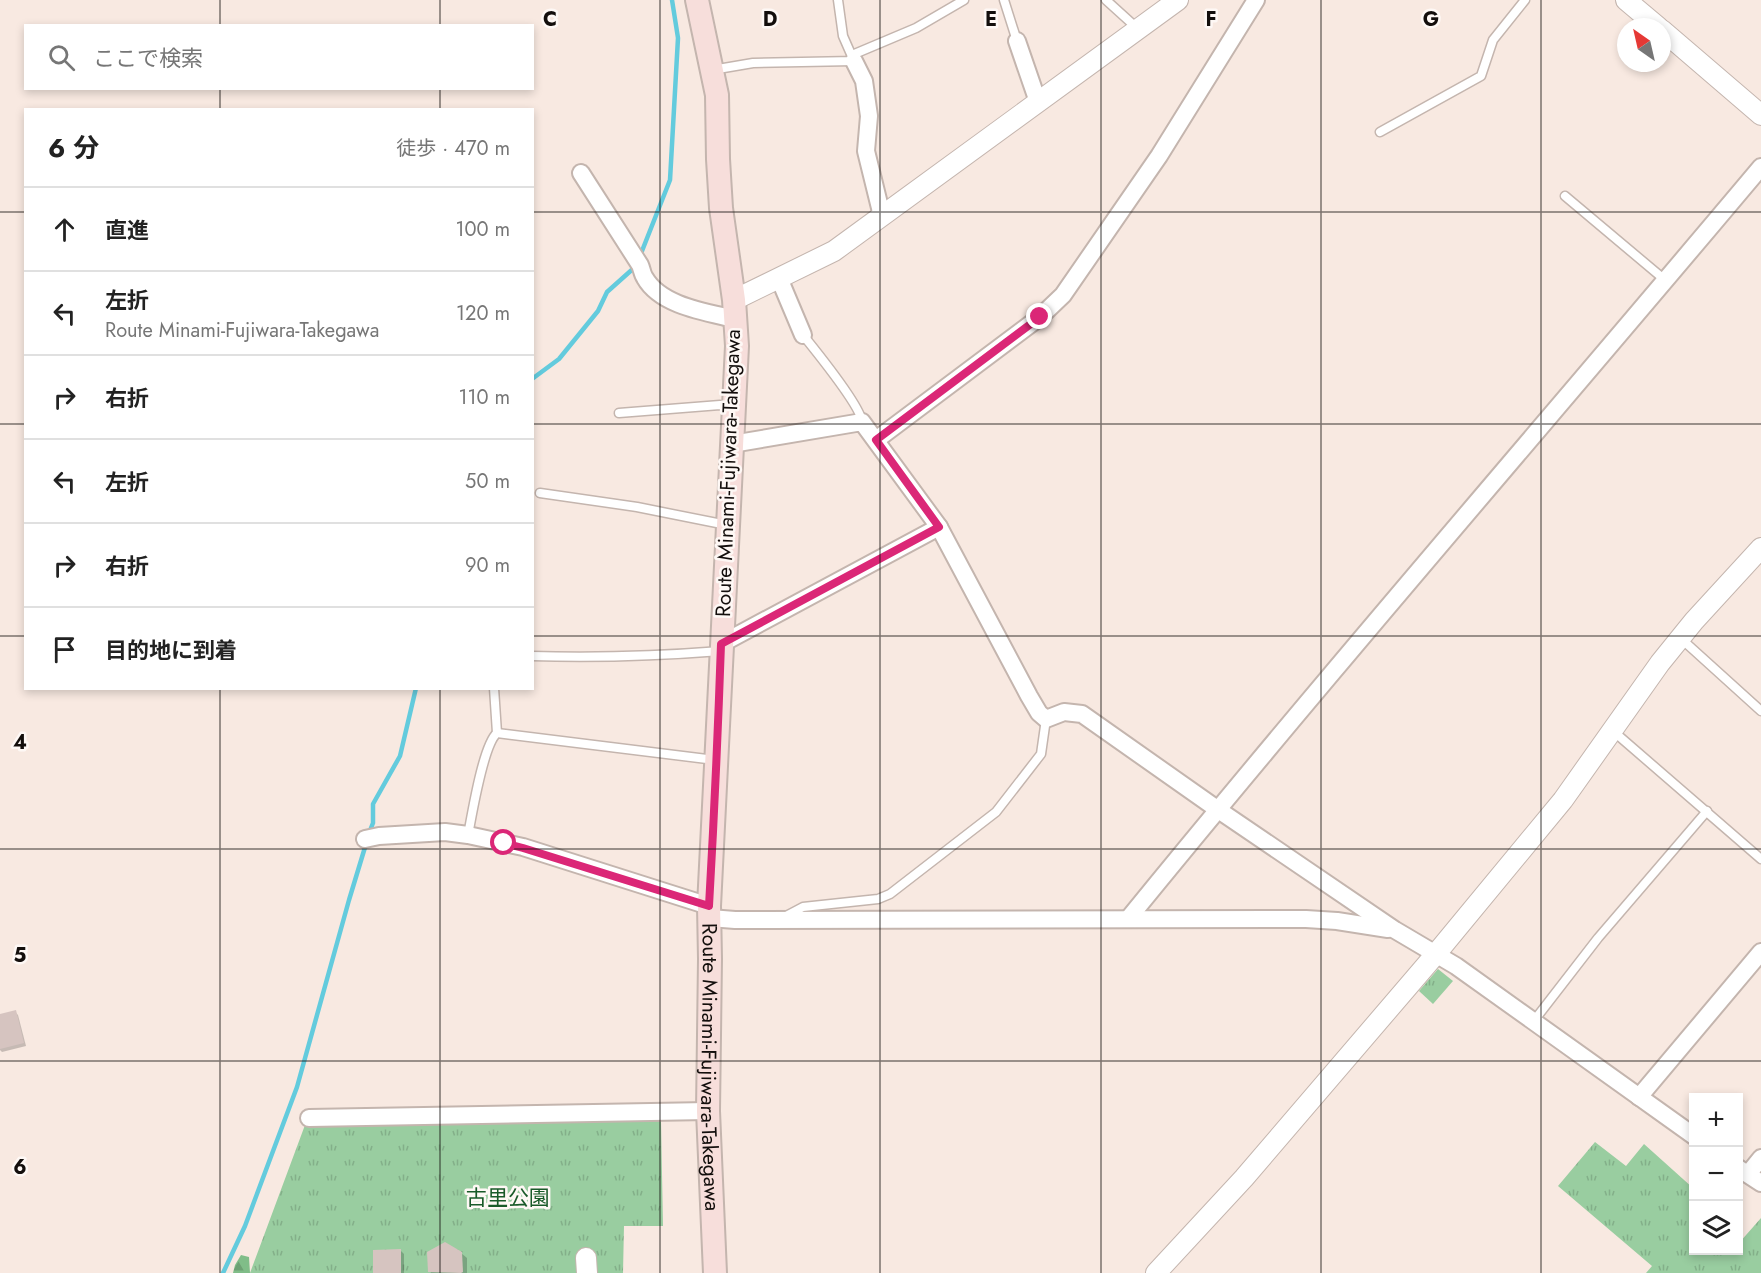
<!DOCTYPE html>
<html lang="ja">
<head>
<meta charset="utf-8">
<style>
	body { margin:0; font-family:Jost,"Noto Sans JP",sans-serif; background:#f2f2f2; color:#222 }
	.controls { position:absolute; right:18px; bottom:18px; display:grid; overflow:hidden; border-radius:0px; box-shadow:0 3px 9px #0003 }
	.controls button { width:54px; height:54px; display:grid; place-items:center; padding:0; border:0; border-bottom:2px solid #e0e0e0; background:#fff; color:#222; font:30px sans-serif }
	.compass { position:absolute; left:1617px; top:18px; width:54px; height:54px; border-radius:50%; background:#fff; box-shadow:0 3px 9px #0003; rotate:326deg }
	.stop { position:absolute; width:18px; height:18px; margin:-14px; border:4px solid #db2777; border-radius:50%; background:#fff }
	.stop.end { background:#db2777; border-color:#fff; box-shadow:0 2px 6px #0008 }
	.list { margin:0; padding:0; list-style:none }
	h2 { display:flex; justify-content:space-between; align-items:center; height:78px; margin:0; padding:0 24px; font-size:26px }
	h2 small { font-size:20px; font-weight:400; color:#767676 }
	.list li { display:grid; grid-template-columns:39px 1fr auto; gap:18px; align-items:center; box-sizing:border-box; height:84px; padding:0 24px; border-top:2px solid #e0e0e0 }
	.list b { display:block; font-size:22px; white-space:nowrap }
	.list p { margin:0; font-size:20px; white-space:nowrap; color:#767676 }
	.list em { font-size:20px; font-style:normal; color:#767676 }
	.icon { flex:none; width:33px; height:33px; fill:none; stroke:currentColor; stroke-width:2; stroke-linecap:round; stroke-linejoin:round }
	.map { position:relative; flex:none; width:1761px; height:1273px; overflow:hidden }
	.search { position:absolute; background:#fff; box-shadow:0 3px 9px #0003; left:24px; top:24px; width:510px; height:66px; display:flex; align-items:center; gap:15px; box-sizing:border-box; padding:0 21px; border-radius:0px; color:#767676; font-size:22px }
	.panel { position:absolute; background:#fff; box-shadow:0 3px 9px #0003; left:24px; top:108px; width:510px; height:582px; border-radius:0px }
	.map>svg:first-child { display:block }
	.forest { fill:url(#forest-firs) }
	.park { fill:url(#park-tufts) }
	.shadow { fill:#0003 }
	.lines { fill:none; stroke-linecap:round; stroke-linejoin:round }
	.stream { stroke:#63cbdd; stroke-width:4.5 }
	.building { fill:#d6c4c0 }
	.service-casing { stroke:#c4b5ae; stroke-width:11 }
	.minor-casing { stroke:#c4b5ae; stroke-width:20 }
	.tertiary-casing { stroke:#c4b5ae; stroke-width:22 }
	.secondary-casing { stroke:#c4b5ae; stroke-width:26 }
	.service { stroke:#fff; stroke-width:8 }
	.minor { stroke:#fff; stroke-width:16 }
	.tertiary { stroke:#fff; stroke-width:20 }
	.secondary { stroke:#f7dedb; stroke-width:22 }
	.route { stroke:#db2777; stroke-width:8 }
	.grid { fill:none; stroke:#130e0c; stroke-width:1.5; stroke-opacity:0.55 }
	.labels { text-anchor:middle; stroke-width:5; stroke-linejoin:round; paint-order:stroke }
	.street-label { font-size:21px; fill:#130e0c; stroke:#fef8f5 }
	.park-label { font-size:21px; fill:#195a29; stroke:#fef8f5 }
	.grid-label { font-size:20px; text-anchor:middle; font-weight:bold; fill:#130e0c; stroke:#fef8f5; stroke-width:5; stroke-linejoin:round; paint-order:stroke }
</style>
</head>
<body>
<div class="map">
<svg width="1761" height="1273" viewBox="0 0 1761 1273">
	<defs>
		<pattern id="forest-firs" width="22" height="20" patternUnits="userSpaceOnUse" patternTransform="scale(1.5)"><rect width="22" height="20" fill="#80bd88"/><path d="M5 1l3.5 6h-7zM16 11l3.5 6h-7z" fill="#6ea174"/></pattern>
		<pattern id="park-tufts" width="24" height="20" patternUnits="userSpaceOnUse" patternTransform="scale(1.5)"><rect width="24" height="20" fill="#99cda0"/><path d="M3 7l-1-3M5 7V3M7 7l1-3M15 17l-1-3M17 17v-4M19 17l1-3" fill="none" stroke="#83af89"/></pattern>
	</defs>
	<rect width="100%" height="100%" fill="#f8e9e1"/>
	<path class="forest" d="M241,1255L249,1257L250,1273H233L235,1265Z"/>
	<g class="park">
		<path d="M1438,969L1453,981L1433,1004L1419,991Z"/>
		<path d="M661,1121L663,1226H624L623,1273H250L305,1125Z"/>
		<path d="M1595,1142L1626,1166L1644,1144L1693,1188V1223L1691,1225L1693,1227L1694,1250L1723,1251L1728,1255L1732,1251L1738,1250L1739,1243L1761,1218V1273H1646L1652,1266L1558,1186Z"/>
	</g>
	<g class="shadow">
		<path d="M15,1012L18,1015L26,1046L2,1052L0,1050V1016Z"/>
		<path d="M401,1251L404,1254V1273H374Z"/>
		<path d="M461,1253L467,1258V1273H431L430,1271Z"/>
	</g>
	<g class="lines">
		<g class="stream">
			<path d="M640,256L670,180L678,38L672,0"/>
			<path d="M532,379L559,359L598,311L607,292L635,267"/>
			<path d="M369,833L373,823V804L400,756L416,688"/>
			<path d="M223,1273L245,1226L297,1087L349,900L366,844"/>
		</g>
	</g>
	<g class="building">
		<path d="M16,1010L24,1043L0,1049V1014Z"/>
		<path d="M445,1242L462,1252L463,1272L461,1273L428,1272L427,1252Z"/>
		<path d="M401,1249V1273H373V1250Z"/>
	</g>
	<g class="lines">
		<defs>
			<g id="service">
				<path d="M1004,0L1017,41"/>
				<path d="M1106,0L1138,29"/>
				<path d="M852,55L916,28L964,0"/>
				<path d="M712,70L753,63L854,61L843,36L838,0"/>
				<path d="M1380,132L1481,76L1493,40L1525,0"/>
				<path d="M1565,196L1665,280"/>
				<path d="M803,335C815,350 861,406 862,422"/>
				<path d="M619,413L720,405L733,408"/>
				<path d="M540,493L637,507L727,525"/>
				<path d="M1687,644L1761,711"/>
				<path d="M532,656C596,658 657,656 721,651"/>
				<path d="M494,688L497,733"/>
				<path d="M1620,737L1761,859"/>
				<path d="M468,835C472,815 483,745 497,733L715,760"/>
				<path d="M786,916L803,907L878,899L890,894L996,812L1041,754L1046,719"/>
				<path d="M1533,1022L1598,938L1707,811"/>
			</g>
			<g id="minor">
				<path d="M1017,41L1038,102"/>
				<path d="M854,61L864,81L869,116L866,151L882,216"/>
				<path d="M581,173L640,265C642,269 642,274 645,278C661,306 706,312 735,319"/>
				<path d="M779,278L803,335"/>
				<path d="M876,440L1040,317L1063,295L1159,156L1256,0"/>
				<path d="M732,444L862,422L939,527L1029,696L1039,713L1046,719L1064,712L1082,714L1217,809L1395,930L1456,966L1694,1136"/>
				<path d="M721,644L939,527"/>
				<path d="M365,839L379,836L445,832L468,835L523,847L709,906"/>
				<path d="M710,918L735,920L1306,919L1337,921L1388,929"/>
				<path d="M1128,919C1335,665 1550,418 1761,167"/>
				<path d="M1639,1097L1761,952"/>
				<path d="M309,1118L708,1111"/>
				<path d="M1738,1168L1761,1183"/>
				<path d="M1748,1174L1761,1158"/>
			</g>
			<g id="tertiary">
				<path d="M1626,0L1658,27"/>
				<path d="M1662,30L1761,115"/>
				<path d="M734,300L834,251L1178,0"/>
				<path d="M586,1258L587,1273"/>
				<path d="M1156,1273L1244,1178L1435,955L1563,800L1660,663L1694,621L1761,548"/>
			</g>
			<g id="secondary">
				<path id="s1" d="M697,0L717,95L718,159L721,208L734,300L737,346L709,906L710,959L708,1111L715,1273"/>
			</g>
		</defs>
		<use href="#service" class="service-casing"/>
		<use href="#minor" class="minor-casing"/>
		<use href="#tertiary" class="tertiary-casing"/>
		<use href="#secondary" class="secondary-casing"/>
		<use href="#service" class="service"/>
		<use href="#minor" class="minor"/>
		<use href="#tertiary" class="tertiary"/>
		<use href="#secondary" class="secondary"/>
	</g>
	<g class="lines">
		<path class="route" d="M504,843L523,848L709,906C714,819 718,731 721,644L939,527L876,440L1040,317"/>
	</g>
	<path class="grid" d="M220,0V26M440,0V26M660,0V1273M880,0V1273M1101,0V1273M1321,0V1273M1541,0V1273M220,88V110M440,88V110M0,212H26M532,212H1761M0,424H26M532,424H1761M0,636H26M532,636H1761M220,688V1273M440,688V1273M0,849H1761M0,1061H1761"/>
	<g class="labels">
		<g class="street-label">
			<text transform="translate(728 473) rotate(-88)" y="7">Route Minami-Fujiwara-Takegawa</text>
			<text dy="7" stroke="none"><textPath href="#s1" startOffset="1071">Route Minami-Fujiwara-Takegawa</textPath></text>
		</g>
		<g class="park-label">
			<text x="508" y="1205">古里公園</text>
		</g>
	</g>
	<g class="grid-label">
		<text x="550" y="26">C</text>
		<text x="770" y="26">D</text>
		<text x="991" y="26">E</text>
		<text x="1211" y="26">F</text>
		<text x="1431" y="26">G</text>
		<text x="20" y="749">4</text>
		<text x="20" y="962">5</text>
		<text x="20" y="1174">6</text>
	</g>
</svg>
<div class="controls">
<button>+</button>
<button>−</button>
<button><svg class="icon" aria-label="layers" viewBox="0 0 24 24"><path d="M12 4l9 5-9 5-9-5zM3 14l9 5 9-5"/></svg></button>
</div>
<svg class="compass" viewBox="-18 -18 36 36"><path d="M0-13l5 13h-10z" fill="#e53935"/><path d="M0 13l5-13h-10z" fill="#767676"/></svg>
<div class="stop" style="left:504px;top:843px"></div>
<div class="stop end" style="left:1040px;top:317px"></div>
<div class="search"><svg class="icon" aria-label="search" viewBox="0 0 24 24"><circle cx="10" cy="10" r="6"/><path d="M15 15l6 6"/></svg>ここで検索</div>
<section class="panel">
<h2>6 分<small>徒歩 · 470 m</small></h2>
<ul class="list">
<li><svg class="icon" aria-label="ahead" viewBox="0 0 24 24"><path d="M12 20V5M6 11l6-6 6 6"/></svg><div><b>直進</b></div><em>100 m</em></li>
<li><svg class="icon" aria-label="left" viewBox="0 0 24 24"><path d="M17 20v-9H6M10 6l-5 5 5 5"/></svg><div><b>左折</b><p>Route Minami-Fujiwara-Takegawa</p></div><em>120 m</em></li>
<li><svg class="icon" aria-label="right" viewBox="0 0 24 24"><path d="M7 20v-9h11M14 6l5 5-5 5"/></svg><div><b>右折</b></div><em>110 m</em></li>
<li><svg class="icon" aria-label="left" viewBox="0 0 24 24"><path d="M17 20v-9H6M10 6l-5 5 5 5"/></svg><div><b>左折</b></div><em>50 m</em></li>
<li><svg class="icon" aria-label="right" viewBox="0 0 24 24"><path d="M7 20v-9h11M14 6l5 5-5 5"/></svg><div><b>右折</b></div><em>90 m</em></li>
<li><svg class="icon" aria-label="arrive" viewBox="0 0 24 24"><path d="M6 21V4h12l-3 4 3 4H6"/></svg><div><b>目的地に到着</b></div></li>
</ul>
</section>
</div>
</body>
</html>
